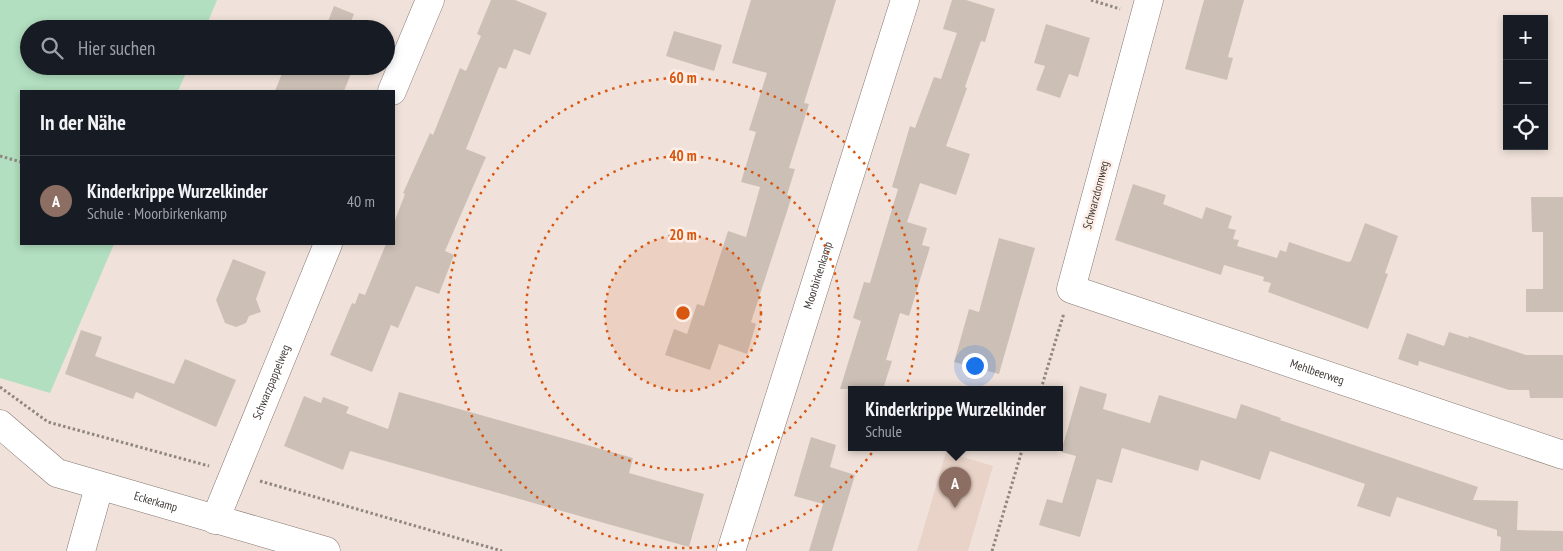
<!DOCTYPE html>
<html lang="de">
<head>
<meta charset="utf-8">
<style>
	body { margin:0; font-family:"PT Sans Narrow",sans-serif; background:#20242c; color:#f1f3f6 }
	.controls { position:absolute; right:15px; top:15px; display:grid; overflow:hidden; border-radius:0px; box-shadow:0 2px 8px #0003 }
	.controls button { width:45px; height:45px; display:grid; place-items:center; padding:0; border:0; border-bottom:1px solid #363941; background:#171b24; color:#f1f3f6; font:25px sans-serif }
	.you { position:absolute; left:974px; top:365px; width:18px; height:18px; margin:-12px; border:4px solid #fff; border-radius:50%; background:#1a73e8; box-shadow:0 0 0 8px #1a73e833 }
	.badge { display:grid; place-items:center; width:32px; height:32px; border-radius:50%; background:#95761e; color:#fff; font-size:16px; font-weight:700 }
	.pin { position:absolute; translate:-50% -41px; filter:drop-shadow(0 1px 2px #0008) }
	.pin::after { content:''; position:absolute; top:26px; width:18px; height:15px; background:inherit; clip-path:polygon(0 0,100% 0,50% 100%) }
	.popup { position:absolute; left:848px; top:386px; width:215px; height:65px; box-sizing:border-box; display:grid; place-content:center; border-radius:0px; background:#171b24; filter:drop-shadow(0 1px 4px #0005); font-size:16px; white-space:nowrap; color:#9ea1a6 }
	.popup b { font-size:19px; color:#f1f3f6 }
	.popup::after { content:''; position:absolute; left:50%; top:100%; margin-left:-10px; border:10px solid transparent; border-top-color:#171b24 }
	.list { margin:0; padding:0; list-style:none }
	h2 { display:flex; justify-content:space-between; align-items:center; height:65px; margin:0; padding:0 20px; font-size:21px }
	h2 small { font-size:16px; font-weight:400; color:#9ea1a6 }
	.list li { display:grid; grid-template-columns:32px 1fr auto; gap:15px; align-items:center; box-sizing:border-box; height:90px; padding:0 20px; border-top:1px solid #363941 }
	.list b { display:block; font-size:19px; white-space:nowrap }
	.list p { margin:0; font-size:16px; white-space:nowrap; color:#9ea1a6 }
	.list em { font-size:16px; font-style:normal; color:#9ea1a6 }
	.icon { flex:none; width:28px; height:28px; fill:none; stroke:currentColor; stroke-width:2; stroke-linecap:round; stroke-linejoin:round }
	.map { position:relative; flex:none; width:1563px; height:551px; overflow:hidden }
	.search { position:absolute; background:#171b24; box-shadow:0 2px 8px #0003; left:20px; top:20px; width:375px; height:55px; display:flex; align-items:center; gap:12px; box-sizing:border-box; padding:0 18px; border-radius:28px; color:#9ea1a6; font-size:19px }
	.panel { position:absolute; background:#171b24; box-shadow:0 2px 8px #0003; left:20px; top:90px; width:375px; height:155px; border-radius:0px }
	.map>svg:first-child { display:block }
	.built { fill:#e9d3c8 }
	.green { fill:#b1dfbf }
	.building { fill:#ccc0b6 }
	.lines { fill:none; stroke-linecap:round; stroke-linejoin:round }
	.street-casing { stroke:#837670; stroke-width:29 }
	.path { stroke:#908681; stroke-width:3; stroke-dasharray:2.5 2.5; stroke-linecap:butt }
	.street { stroke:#fff; stroke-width:28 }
	.ring { fill:none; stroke:#d75610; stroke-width:2.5; stroke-dasharray:2.5 5 }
	.labels { text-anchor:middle; stroke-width:5; stroke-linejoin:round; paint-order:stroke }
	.street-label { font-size:12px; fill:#403b38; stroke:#fdefe7 }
	.centre { fill:#d75610; stroke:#fdefe7; stroke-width:2.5 }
	.ring-label { font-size:15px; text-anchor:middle; font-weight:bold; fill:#d75610; stroke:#fdefe7; stroke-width:5; stroke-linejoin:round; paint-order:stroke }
</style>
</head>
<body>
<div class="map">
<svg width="1563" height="551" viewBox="0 0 1563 551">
	<rect width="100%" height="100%" fill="#f0e2da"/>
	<path class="built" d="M946,452L993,466L968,551H917Z"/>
	<path class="green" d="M0,0H217L205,29H29V66H189L178,91H21V244H114L50,393L0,378Z"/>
	<g class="building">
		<path d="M491,0H515L547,13L530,55L514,49L506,69L499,67L466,149L486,157L445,251L454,255L439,294L416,286L398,328L391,325L372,372L330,355L352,303L355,304L359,293L365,295L386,244H394V223L405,194L403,193L430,133L433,135L460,68L466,71L481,36L477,34Z"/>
		<path d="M751,0H836L804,103L809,104L789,168L795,169L787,195L792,196L751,322L756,324L747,354L719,344L710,370L665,355L674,329L687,334L697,304L704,306L728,231L746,237L760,187L741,182L756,132L749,130L767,73L732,63Z"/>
		<path d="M952,0H966L995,9L985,42L981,41L965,87L967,88L946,146L970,154L956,195L920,183L907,222L927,228L922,245L930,247L909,316L900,313L886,360L892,361L883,389H840L861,321L853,318L864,282L870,283L898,189L892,187L910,126L915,128L934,77L941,79L957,33L943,29Z"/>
		<path d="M1204,0H1244L1228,57L1233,58L1227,80L1185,69Z"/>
		<path d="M334,6L354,14L348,29H325Z"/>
		<path d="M1046,24L1090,38L1078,77L1069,74L1060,98L1036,90L1045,66L1034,63Z"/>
		<path d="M674,31L722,45L714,71L666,56Z"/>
		<path d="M285,66H354L344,91H275Z"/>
		<path d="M1133,184L1166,195L1163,204L1202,219L1206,207L1232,216L1228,228L1236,230L1233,239L1239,240L1237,246L1277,258L1280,250L1286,252L1289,242L1348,262L1351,261L1365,223L1398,236L1385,273L1388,274L1368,329L1268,292L1271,283L1263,281L1264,277L1224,265L1221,275L1115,240Z"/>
		<path d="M1531,197H1563V312H1526V289H1543V232H1532Z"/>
		<path d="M999,238L1035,248L999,374L954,362L969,309L979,312Z"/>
		<path d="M233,259L266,272L256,299L261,312L249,316L246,323L236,327L225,323L216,300Z"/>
		<path d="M81,330L102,337L95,356L174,384L185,359L236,380L216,427L136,392L133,399L65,374Z"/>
		<path d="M1449,332L1468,338L1469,336L1526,355H1563V398H1530L1529,390H1509L1419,361L1418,366L1398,359L1407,333L1444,346Z"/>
		<path d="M1080,386L1107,394L1103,409L1150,423L1159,395L1236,419L1241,404L1281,418L1280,420L1478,487L1473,500L1518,501L1517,530L1563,531V551H1500L1501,537L1497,536V530L1397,497L1390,517L1357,506L1365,484L1270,451L1260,480L1201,460L1198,471L1122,448L1112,483L1097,479L1080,537L1039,525L1047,499L1062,503L1076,456L1061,452Z"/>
		<path d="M399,392L633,458L629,473L704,494L689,547L350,451L343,470L284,446L304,396L321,403L323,397L349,407L346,413L388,429Z"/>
		<path d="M811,437L836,445L830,467L855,475L832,551H809L823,504L794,496Z"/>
	</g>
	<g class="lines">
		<defs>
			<g id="street">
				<path id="s1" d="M1149,0L1071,289L1563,455"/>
				<path d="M392,91L430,0"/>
				<path id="s2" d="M0,424L57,473L326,551"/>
				<path id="s3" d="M215,520L328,244"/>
				<path d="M81,551L99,487"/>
				<path id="s4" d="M731,551L905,0"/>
			</g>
		</defs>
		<use href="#street" class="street-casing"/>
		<g class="path">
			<path d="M1091,0L1120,9"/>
			<path d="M0,156L21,162"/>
			<path d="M0,387L48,422L209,466"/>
			<path d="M1041,389L1064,313"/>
			<path d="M260,481L502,551"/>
			<path d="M992,551L1023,447"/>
		</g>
		<use href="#street" class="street"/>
	</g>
	<circle cx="683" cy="313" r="78" fill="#d75610" fill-opacity=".12"/>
	<g class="ring">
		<circle cx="683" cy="313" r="78"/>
		<circle cx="683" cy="313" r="157"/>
		<circle cx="683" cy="313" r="235"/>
	</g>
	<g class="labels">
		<g class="street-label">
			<text transform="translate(1096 195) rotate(-75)" y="4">Schwarzdornweg</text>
			<text dy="4" stroke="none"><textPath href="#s4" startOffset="289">Moorbirkenkamp</textPath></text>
			<text dy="4" stroke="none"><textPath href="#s1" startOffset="559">Mehlbeerweg</textPath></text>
			<text dy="4" stroke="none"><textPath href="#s3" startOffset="149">Schwarzpappelweg</textPath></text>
			<text dy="4" stroke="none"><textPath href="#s2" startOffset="178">Eckerkamp</textPath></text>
		</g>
	</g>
	<circle cx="683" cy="313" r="8" class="centre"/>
	<g class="ring-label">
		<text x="683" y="83">60 m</text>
		<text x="683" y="161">40 m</text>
		<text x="683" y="240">20 m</text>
	</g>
</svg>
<div class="controls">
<button>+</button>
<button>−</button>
<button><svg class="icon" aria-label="locate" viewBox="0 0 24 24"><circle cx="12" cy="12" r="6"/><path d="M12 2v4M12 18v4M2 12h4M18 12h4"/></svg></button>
</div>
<div class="you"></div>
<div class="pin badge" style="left:955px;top:508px;background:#8d6e63">A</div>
<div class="popup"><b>Kinderkrippe Wurzelkinder</b>Schule</div>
<div class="search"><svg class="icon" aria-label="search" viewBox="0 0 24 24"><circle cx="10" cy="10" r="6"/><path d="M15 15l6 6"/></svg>Hier suchen</div>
<section class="panel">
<h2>In der Nähe<small></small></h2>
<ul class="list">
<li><span class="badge" style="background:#8d6e63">A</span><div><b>Kinderkrippe Wurzelkinder</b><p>Schule · Moorbirkenkamp</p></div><em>40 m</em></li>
</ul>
</section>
</div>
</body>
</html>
